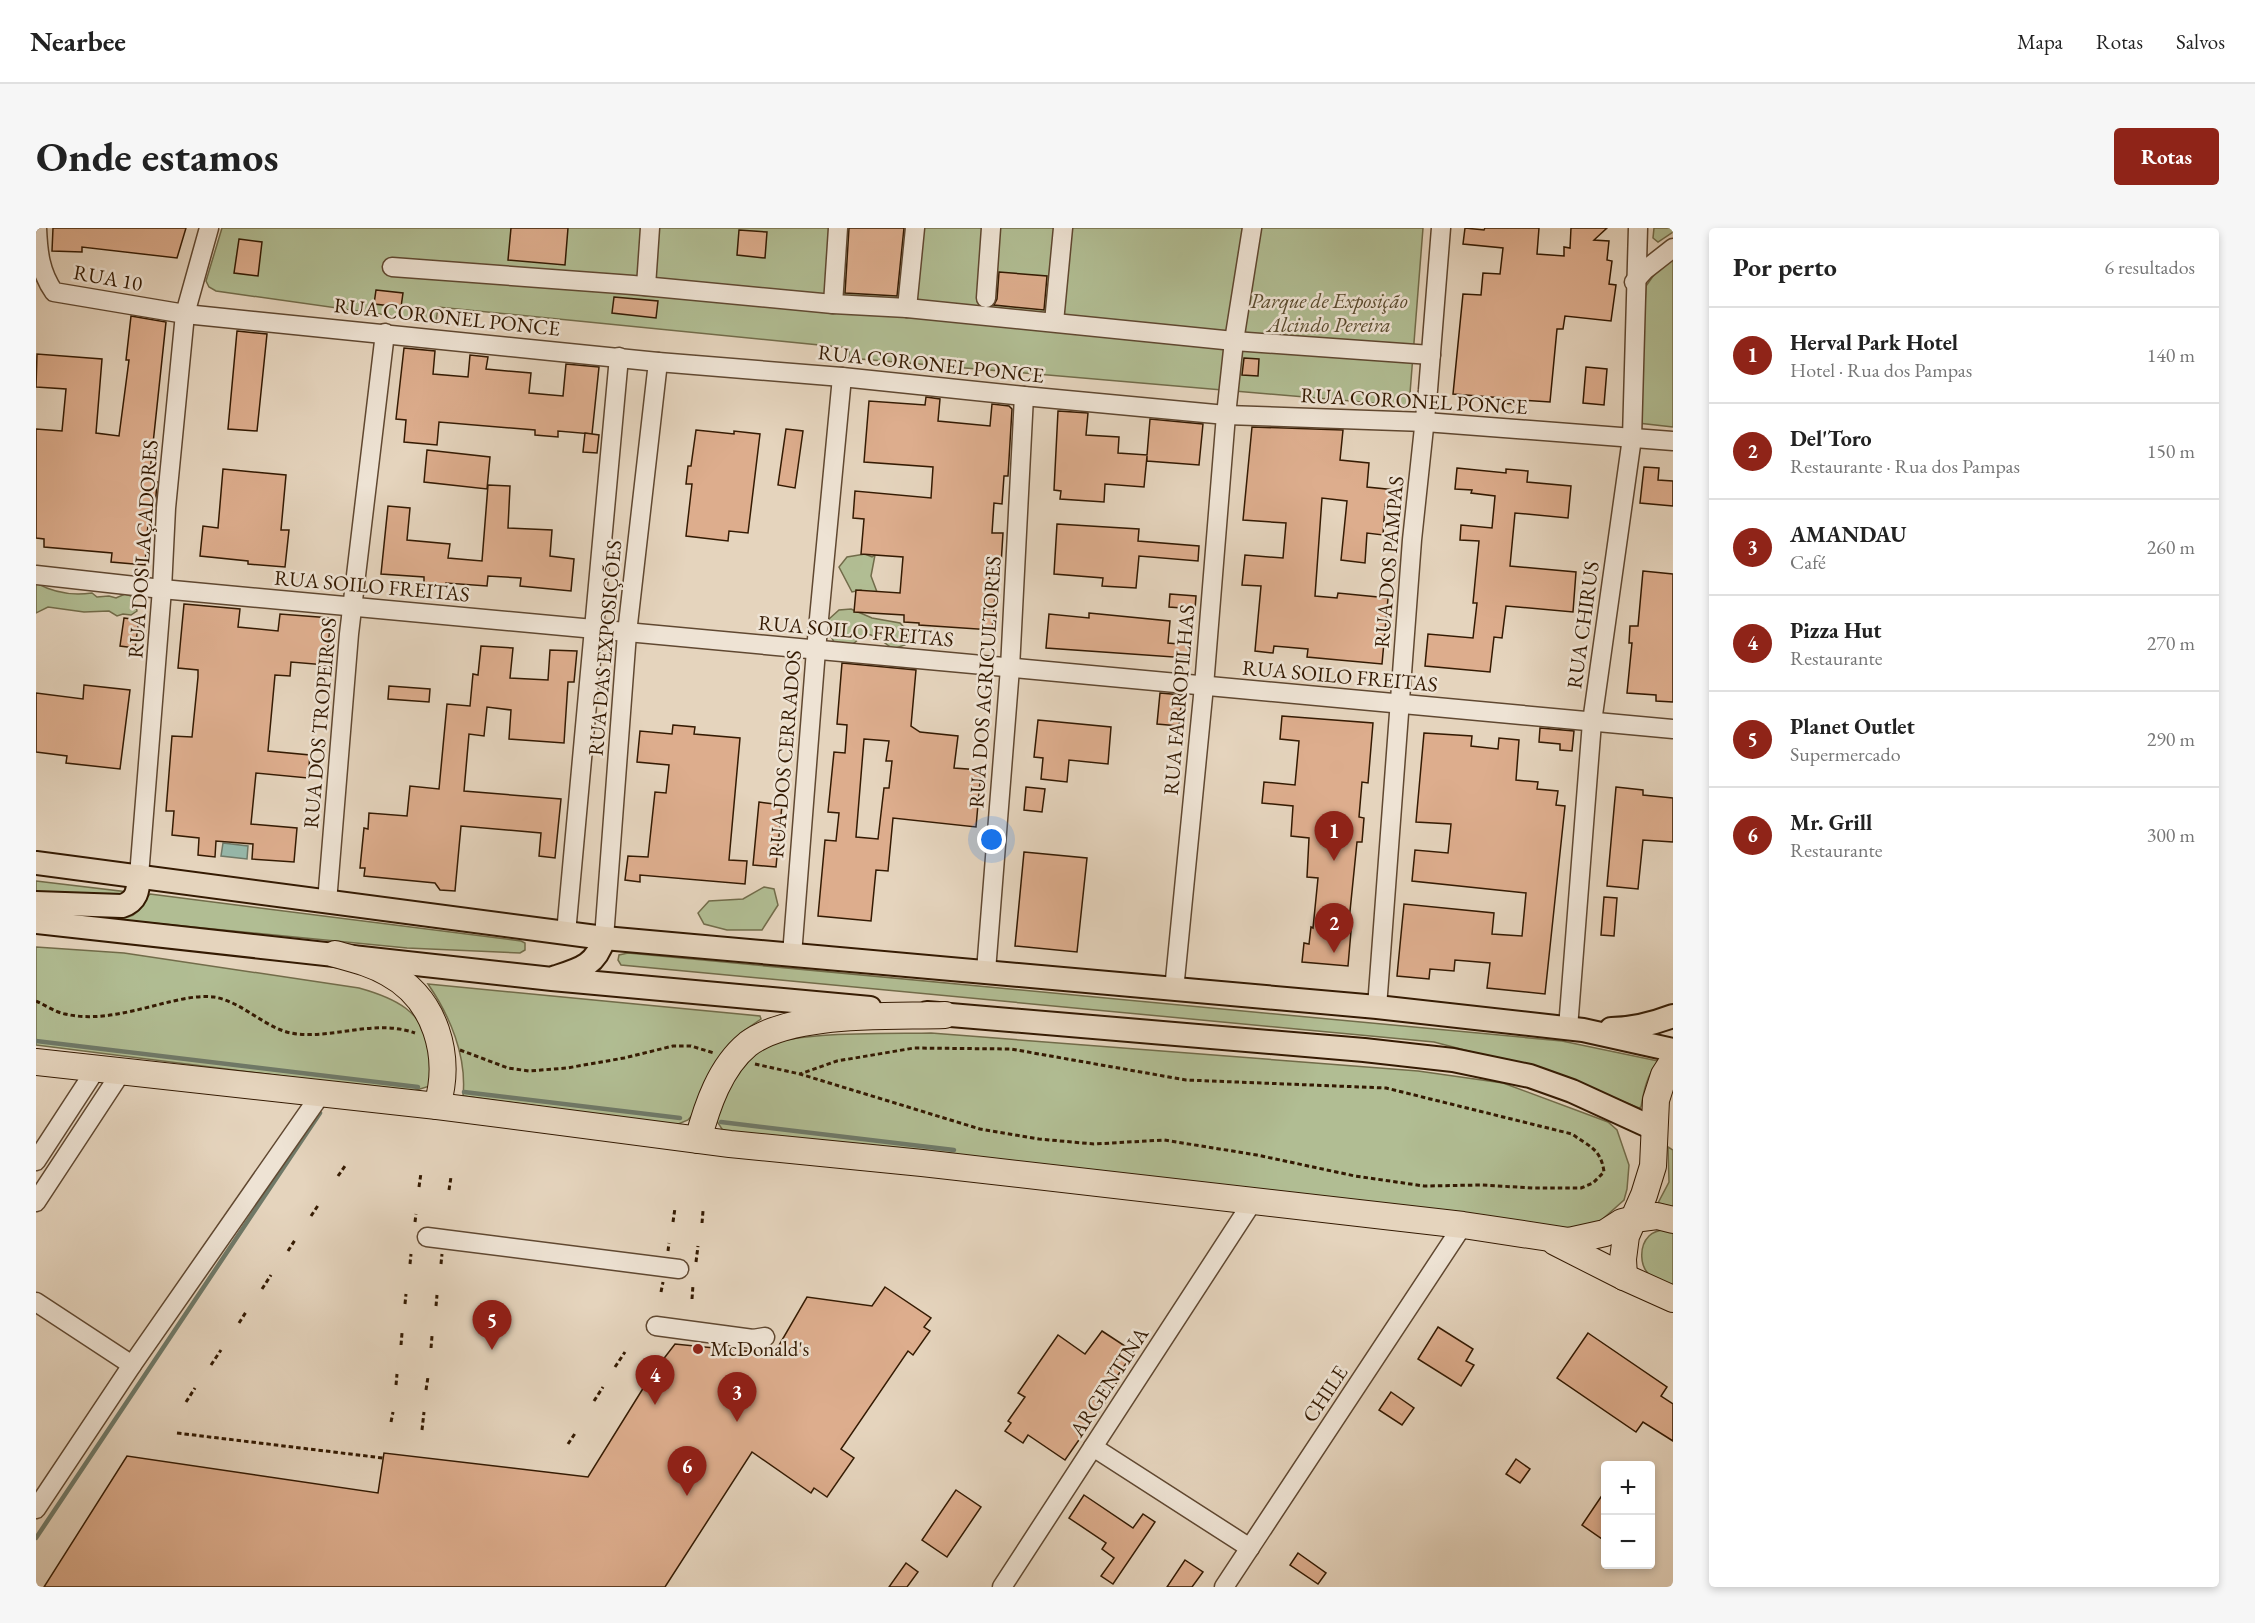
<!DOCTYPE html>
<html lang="pt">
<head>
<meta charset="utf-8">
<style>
	body { margin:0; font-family:"EB Garamond",serif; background:#f6f6f6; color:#222 }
	.controls { position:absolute; right:18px; bottom:18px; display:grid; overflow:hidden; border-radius:6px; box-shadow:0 3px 9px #0003 }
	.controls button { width:54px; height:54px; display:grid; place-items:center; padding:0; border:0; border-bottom:2px solid #e0e0e0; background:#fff; color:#222; font:30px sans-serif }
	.you { position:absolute; left:956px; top:612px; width:21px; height:21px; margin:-15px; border:4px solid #fff; border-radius:50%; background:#1a73e8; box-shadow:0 0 0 9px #1a73e833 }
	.badge { display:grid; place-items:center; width:39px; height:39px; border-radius:50%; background:#8f2418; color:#fff; font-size:20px; font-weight:700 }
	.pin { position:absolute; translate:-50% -50px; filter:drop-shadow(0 2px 3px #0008) }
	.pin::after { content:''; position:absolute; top:32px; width:21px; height:18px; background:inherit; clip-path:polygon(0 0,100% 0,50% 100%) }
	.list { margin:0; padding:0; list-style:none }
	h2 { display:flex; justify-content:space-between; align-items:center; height:78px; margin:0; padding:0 24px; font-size:26px }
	h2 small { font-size:20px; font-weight:400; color:#767676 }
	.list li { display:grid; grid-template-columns:39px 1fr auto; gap:18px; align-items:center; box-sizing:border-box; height:96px; padding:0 24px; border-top:2px solid #e0e0e0 }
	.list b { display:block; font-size:22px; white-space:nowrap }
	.list p { margin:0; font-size:20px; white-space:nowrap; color:#767676 }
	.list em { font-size:20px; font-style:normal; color:#767676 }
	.map { position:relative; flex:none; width:1637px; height:1359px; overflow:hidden; border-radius:6px }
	header { display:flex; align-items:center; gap:36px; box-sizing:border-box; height:84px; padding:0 30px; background:#fff; border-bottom:2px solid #e0e0e0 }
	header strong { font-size:28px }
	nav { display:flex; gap:33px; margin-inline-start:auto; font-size:21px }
	.intro { display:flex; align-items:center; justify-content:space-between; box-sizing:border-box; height:144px; padding:0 36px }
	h1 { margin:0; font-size:42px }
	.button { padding:15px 27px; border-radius:6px; background:#8f2418; color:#fff; font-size:21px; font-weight:700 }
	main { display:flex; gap:36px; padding:0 36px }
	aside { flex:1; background:#fff; border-radius:6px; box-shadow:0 3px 9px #0003 }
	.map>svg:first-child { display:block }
	.green { fill:#b1bd93; stroke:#726c4a; stroke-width:1.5 }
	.water { fill:#97b9ac; stroke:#6f7968; stroke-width:1.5 }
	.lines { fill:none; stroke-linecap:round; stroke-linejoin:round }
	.stream { stroke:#6f7968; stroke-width:4.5 }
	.building { fill:#ddad8d; stroke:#341a02; stroke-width:1.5; fill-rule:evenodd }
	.minor-casing { stroke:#604831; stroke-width:21 }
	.major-casing { stroke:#341a02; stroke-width:26 }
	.highway-casing { stroke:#341a02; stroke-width:28 }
	.path { stroke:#341a02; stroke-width:3; stroke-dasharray:4.5 3; stroke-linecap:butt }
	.minor { stroke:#eee3d4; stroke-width:18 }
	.major { stroke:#e5d4bd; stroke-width:22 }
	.highway { stroke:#e5d4bd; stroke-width:26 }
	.poi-dot { fill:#8f2418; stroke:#eee3d4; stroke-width:2 }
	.labels { text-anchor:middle; stroke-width:5; stroke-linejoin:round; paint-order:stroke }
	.street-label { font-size:21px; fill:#341a02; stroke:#eee3d4 }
	.park-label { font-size:21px; font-style:italic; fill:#5a4b2e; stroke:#eee3d4 }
	.poi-label { font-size:21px; fill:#341a02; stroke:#eee3d4; text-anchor:start }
</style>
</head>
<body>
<header>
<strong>Nearbee</strong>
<nav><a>Mapa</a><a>Rotas</a><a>Salvos</a></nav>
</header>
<div class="intro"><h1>Onde estamos</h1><a class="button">Rotas</a></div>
<main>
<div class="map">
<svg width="1637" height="1359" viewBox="0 0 1637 1359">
	<rect width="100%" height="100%" fill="#e5d4bd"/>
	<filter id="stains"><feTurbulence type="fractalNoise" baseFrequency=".00333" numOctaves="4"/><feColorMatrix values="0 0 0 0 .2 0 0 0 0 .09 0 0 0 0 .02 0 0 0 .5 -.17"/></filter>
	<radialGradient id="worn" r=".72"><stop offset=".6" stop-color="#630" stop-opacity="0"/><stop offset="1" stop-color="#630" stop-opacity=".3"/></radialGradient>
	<g class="green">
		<path d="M186,0H1387L1373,178L813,130V120L402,79L400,94L180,63L173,59L170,53Z"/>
		<path d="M1618,0H1637V4L1622,14L1617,10Z"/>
		<path d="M1637,31V199L1602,195L1610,58L1620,44Z"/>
		<path d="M829,326L836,329L839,327L835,348L841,364L837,372L825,362L816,364L803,339L811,329Z"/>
		<path d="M0,355C18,365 36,368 56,365L61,369L73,368L80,370L89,366L98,369L101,383L95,387L87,386L81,388L73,383L48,384L12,379L0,385Z"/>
		<path d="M815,381L836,390L864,395L874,406L869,417L857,421L842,410L830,405L811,421H802L793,405V391L803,382Z"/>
		<path d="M0,653L92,664L91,667L0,668Z"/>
		<path d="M728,659L738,661L742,677L726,702H691L668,696L662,685L673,673L707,671Z"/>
		<path d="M114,666L485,713L489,715V722L484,725L371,720L107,694L0,687V684L92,689C105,686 105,675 114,666Z"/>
		<path d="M0,719L88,725L323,760C359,770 388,783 396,825C397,835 394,848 394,858L374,864L0,817Z"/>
		<path d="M592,725L1526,813L1622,833C1611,848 1608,861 1605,879L1603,880L1517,845L1398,814L585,737L582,732L583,727Z"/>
		<path d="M392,756L724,788L725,791L706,804L689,823L657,886L652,892L640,897L427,868C431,828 414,788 392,756Z"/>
		<path d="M895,805L1382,843L1467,855L1572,894L1581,902L1593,937L1591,961L1588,972L1561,996L1528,1001L688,904L680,892C690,868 699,839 722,822C748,802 858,806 895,805Z"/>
		<path d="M1632,919L1637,922V979L1622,975L1633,954Z"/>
		<path d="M1631,1001H1637V1058C1630,1055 1621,1052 1615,1048C1603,1039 1603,1018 1613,1008C1618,1003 1625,1002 1631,1001Z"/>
	</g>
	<path class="water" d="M187,615L212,618L211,631L185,628Z"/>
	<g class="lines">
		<g class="stream">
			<path d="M0,813L382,859"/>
			<path d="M428,864L644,890"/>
			<path d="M685,894L918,922"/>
			<path d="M0,1310L284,885"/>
		</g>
	</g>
	<g class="building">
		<path d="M17,0H150L141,30L46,19V24L16,23Z"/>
		<path d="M475,0H532L529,37L472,32Z"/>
		<path d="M813,0H868L861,68L809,65Z"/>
		<path d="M1429,0L1448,2L1449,0H1503L1501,26L1528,28V19L1534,20L1535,0H1571L1558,12L1573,13L1571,32L1576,33L1573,56L1580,57L1575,93L1529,88L1527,101H1521L1514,174L1486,172L1485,177L1466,175L1467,170L1417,166L1427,66L1445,67L1447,45L1464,46L1467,20L1427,16Z"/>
		<path d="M703,2L731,4L729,30L701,27Z"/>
		<path d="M203,11L226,14L222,48L198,45Z"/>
		<path d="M963,44L1011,48L1008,82L958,77L961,71Z"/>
		<path d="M340,62L367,65L365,79L338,76Z"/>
		<path d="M578,69L622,73L620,90L576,85Z"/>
		<path d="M95,88L130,94L113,253L121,254L119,282H113L109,337L75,334L76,325L8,319V311L0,310V201L26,203L30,161L0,159L1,126L66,131L60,205L83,208L93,132H90Z"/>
		<path d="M201,103L231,106L221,203L192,201Z"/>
		<path d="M368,120L399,123L397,146L432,149L434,127L452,129L450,141L495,145L493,165L527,168L530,136L563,139L556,206L522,203V209L499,207V202L403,194L401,217L368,214L370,192L360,191Z"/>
		<path d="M1208,130L1223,131L1222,148L1206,147Z"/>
		<path d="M1550,139L1571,141L1568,177L1547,175Z"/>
		<path d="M890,169L904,171L902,193L954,198L956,176L973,178L976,181L972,248H968L966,276L958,275L956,305H967L965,337L955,336L952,367L959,368L956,402L883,397V395L868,394V387L818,384L820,362L864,365L867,329L825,326L828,291L817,290L819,263L895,270L897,239L828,234L833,173L889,177Z"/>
		<path d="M1022,183L1052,185L1050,207L1083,209L1082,225L1111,227L1114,191L1167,196L1163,237L1111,233V228L1108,259L1069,256L1068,274L1024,271L1025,263L1018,262Z"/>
		<path d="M1216,199L1307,202L1304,232L1333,235L1331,259L1360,262L1359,277L1349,276L1347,307L1331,305L1329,335L1305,332L1311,273L1286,270L1279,368L1301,370L1302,365L1352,370L1346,436L1271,429L1272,421L1238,418L1237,425L1219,423L1225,358L1206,357L1209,327L1247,330L1250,295L1207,292Z"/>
		<path d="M750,201L767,203L759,260L742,257Z"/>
		<path d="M660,202L698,206V203L724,206L712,305L693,303L692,313L650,308L656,256H650L652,238H655Z"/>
		<path d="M549,205L563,207L561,225L547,224Z"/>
		<path d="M391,222L454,229L451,261L388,254Z"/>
		<path d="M1608,239L1623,240L1622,252L1637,253V278L1604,275Z"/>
		<path d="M1421,240L1470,245V241L1492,243L1491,254L1535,258L1532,290L1479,285L1474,338L1540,344L1537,384L1470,378L1466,410L1458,409L1454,444L1389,438L1392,406L1437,410L1441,375H1437L1443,313L1424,312L1425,297L1456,300L1459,268L1435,265L1436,262L1419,261Z"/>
		<path d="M187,241L250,247L245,302H253L249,339L212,336V333L164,328L167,298L182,300Z"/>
		<path d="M452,257L474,258L472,300L516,302L514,328L538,331L535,363L484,358L485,350L452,348L451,358L410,355V358L388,356V349L345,346L352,278L374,280L371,312L414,316L412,330L446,333Z"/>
		<path d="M1021,296L1103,301L1102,313L1163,318L1162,333L1103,328L1100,360L1066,358L1067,350L1018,346Z"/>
		<path d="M1607,343L1637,346V474L1620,473V467L1591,465L1596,415H1593L1594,398H1602Z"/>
		<path d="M1134,366L1160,368L1159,381L1133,379Z"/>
		<path d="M148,376L204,381L202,399L242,403L244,386L295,390L290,437L255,434L254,448L239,447L232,523L274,527L272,550L220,545L215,596L261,600L258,634L216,631L217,616L180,613L179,629L162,627L163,610L136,607L138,583H130L136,508L156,509L162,449V442L142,440Z"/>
		<path d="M1053,385L1134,393L1132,415L1153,417L1152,430L1010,420L1013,386L1053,390Z"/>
		<path d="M88,390L103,392L99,420L84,418Z"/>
		<path d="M445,418L477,420L474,450L512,452L514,422L541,423L538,454H532L528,515L473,511L475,482L451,479L448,508L433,506L428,563L525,571L519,630L503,628L505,605L425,598L419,663L404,662L399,655L328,648L329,640H324L328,600L332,601L333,585L371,588L374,558L403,561L411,476L434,478L437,446L442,447Z"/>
		<path d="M806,435L880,442L875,498L884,504L922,508L918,540L945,542L940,599L857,590L852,643L840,642L835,693L782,688L789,612L800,613L803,585L792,584L798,524L809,525L811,497L801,496ZM828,511L853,513L850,533H856L853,560H848L842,611L820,609Z"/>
		<path d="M48,457L94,462L84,541L30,535L31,528L0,524V465L47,471Z"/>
		<path d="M353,458L394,461L393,474L352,471Z"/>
		<path d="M1124,465L1146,467L1143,498L1121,496Z"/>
		<path d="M1246,488L1337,495L1332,555L1326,554L1323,589L1328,590L1326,614H1321L1312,703H1315L1312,738L1266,734L1268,715L1273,716L1275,699L1277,700L1282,650L1271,649L1273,610L1255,608L1257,578L1226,575L1228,554L1259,557L1263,513L1244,511Z"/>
		<path d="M1002,492L1075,499L1072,536L1033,532L1031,554L1005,551L1007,530L998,529Z"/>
		<path d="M637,497L659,499L658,506L704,510L693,632L711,633L709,656L604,647V654L589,652L592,628L612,629L619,564L630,565L633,537L601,534L604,503L636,506Z"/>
		<path d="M1504,500L1538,503L1536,523L1524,522V516L1503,514Z"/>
		<path d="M1388,505L1436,508L1435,518L1462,521L1463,510L1483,512L1480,552L1502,554L1501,561L1522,563L1520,577L1529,578L1509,766L1451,760L1454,735L1419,732L1418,743L1394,741L1393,751L1361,748L1368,676L1458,685L1456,706L1486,708L1490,665L1376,653L1379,622L1412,625L1415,596L1380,594Z"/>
		<path d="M990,559L1009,561L1006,584L988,582Z"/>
		<path d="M1580,559L1607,562V567L1637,570V614L1607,612L1602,661L1571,658Z"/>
		<path d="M723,574L746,577L740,639L717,637Z"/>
		<path d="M988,624L1051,630L1041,724L979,718Z"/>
		<path d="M1568,669L1581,670L1578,708L1565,707Z"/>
		<path d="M849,1059L895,1090L888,1099L894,1103L877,1127L872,1123L805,1221L818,1230L791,1269L778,1260L775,1265L716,1224L629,1359H8L91,1228L342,1265L348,1225L552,1249L616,1146L639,1116L738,1126L771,1069L836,1078Z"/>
		<path d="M1402,1099L1437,1121L1430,1133L1438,1137L1425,1158L1382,1131Z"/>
		<path d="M1066,1103L1098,1124L1080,1150L1082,1152L1070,1173L1029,1232L992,1207L987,1215L969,1203L975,1195L972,1193L989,1169L982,1165L1022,1107L1049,1126Z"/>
		<path d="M1552,1105L1631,1159L1625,1168L1637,1176V1213L1607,1194L1600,1204L1521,1150Z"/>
		<path d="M1355,1164L1378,1180L1366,1197L1343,1182Z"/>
		<path d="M1480,1231L1494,1241L1484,1255L1470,1246Z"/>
		<path d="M920,1262L945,1279L911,1329L886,1312Z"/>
		<path d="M1569,1263V1313L1546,1297Z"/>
		<path d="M1048,1267L1097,1300L1107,1286L1119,1294L1077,1356L1065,1348L1078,1330L1066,1321L1070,1315L1033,1290Z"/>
		<path d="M1262,1325L1290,1345L1282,1356L1254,1337Z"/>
		<path d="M1149,1332L1167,1344L1156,1359H1131Z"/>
		<path d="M870,1335L882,1344L871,1359H853Z"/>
	</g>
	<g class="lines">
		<defs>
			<g id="minor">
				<path d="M1,0C2,24 4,44 18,64L149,86L622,134L806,149L988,168L1190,187L1389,194L1637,213"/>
				<path d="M356,39L597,57L797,76L871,80L1198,113L1395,127"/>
				<path d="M1598,54L1609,42L1637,20"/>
				<path d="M610,58L614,0"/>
				<path d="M950,70L955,0"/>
				<path d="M797,76L802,0"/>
				<path d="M871,80L879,0"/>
				<path d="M1018,94L1027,0"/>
				<path d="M0,347L126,361L1637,501"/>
				<path d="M103,648L126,361L130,280L149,86L173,0"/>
				<path d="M291,674L313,406L349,105"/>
				<path d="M530,705L583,129"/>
				<path d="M568,710L591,405L622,134"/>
				<path d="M756,727L780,422L806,149"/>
				<path d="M950,743L974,440L988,168"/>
				<path d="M1138,762L1168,458L1190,187L1198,113L1216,0"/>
				<path d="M1341,779L1376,312L1392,162L1405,0"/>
				<path d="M1532,800L1556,494L1596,210L1602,0"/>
				<path d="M0,933L60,841"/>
				<path d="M0,974L86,843"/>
				<path d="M391,1009L643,1041"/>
				<path d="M0,1074L96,1137"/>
				<path d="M620,1098L717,1111L729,1109"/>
				<path d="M1057,1219L1214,1320"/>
				<path d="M0,1281L96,1137L285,866"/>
				<path d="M966,1359L1217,973"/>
				<path d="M1188,1359L1427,997"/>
			</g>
			<g id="major">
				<path d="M0,635L568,710L1341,779L1547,802L1637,822"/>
				<path d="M0,675L86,678C101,673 102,663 103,648"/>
				<path d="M0,694L516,751L834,780"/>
				<path d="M520,749C545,741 560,737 568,710"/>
				<path d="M891,785L1328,822L1417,832L1494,848L1536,863L1619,901"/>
				<path d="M1575,801C1597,801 1616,796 1637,788"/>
			</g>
			<g id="highway">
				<path d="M299,726C317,731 335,735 352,745C400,771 416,828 401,878"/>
				<path d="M0,834L401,878L694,916L886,935L1427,997L1533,1013L1569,1005L1586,994L1598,991L1621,988L1637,992"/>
				<path d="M662,912C671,878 684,839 712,816C756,783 854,789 909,787"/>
				<path d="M1519,1014L1588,1049L1637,1071"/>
				<path d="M1588,1049L1587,1031L1590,1008L1608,967L1617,938L1620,872L1628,847L1637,833"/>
			</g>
		</defs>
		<use href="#minor" class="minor-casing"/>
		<use href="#major" class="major-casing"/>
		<use href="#highway" class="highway-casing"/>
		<g class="path">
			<path d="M0,773C9,777 19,784 29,786C63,794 100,782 133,774C146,771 164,767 178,769C208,774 231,803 261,806C301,810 340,791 379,805"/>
			<path d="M424,822L472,840L493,843L531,840L588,830L637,818H655L678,825"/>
			<path d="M719,836L764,846L944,901L1003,911L1058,916L1128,912L1221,927L1319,948L1388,958L1445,957L1498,960H1545L1557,955L1568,944C1565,921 1554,919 1536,906L1350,860L1150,852L975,821L878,820L801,833L764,846"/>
			<path d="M302,948L309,938"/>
			<path d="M383,959L385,945"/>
			<path d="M413,962L415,949"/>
			<path d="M275,988L283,976"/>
			<path d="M379,994L380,986"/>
			<path d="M637,994L639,980"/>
			<path d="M666,995L667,983"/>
			<path d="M252,1023L259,1012"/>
			<path d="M632,1023L633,1015"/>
			<path d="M660,1034L662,1018"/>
			<path d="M374,1036L375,1026"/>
			<path d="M405,1036L406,1026"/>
			<path d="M226,1061L235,1047"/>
			<path d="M625,1064L627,1054"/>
			<path d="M656,1071L657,1057"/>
			<path d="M369,1076L370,1066"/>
			<path d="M400,1078L401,1067"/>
			<path d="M203,1095L210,1084"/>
			<path d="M365,1117L366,1105"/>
			<path d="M395,1120L396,1108"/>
			<path d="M175,1137L185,1122"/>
			<path d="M579,1139L589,1124"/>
			<path d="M360,1157L361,1146"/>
			<path d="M390,1162L392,1149"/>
			<path d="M558,1173L567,1159"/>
			<path d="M150,1174L159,1160"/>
			<path d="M355,1194L357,1184"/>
			<path d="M386,1202L388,1184"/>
			<path d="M141,1205L347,1230"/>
			<path d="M532,1216L540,1204"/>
		</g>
		<use href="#minor" class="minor"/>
		<use href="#major" class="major"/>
		<use href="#highway" class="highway"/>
	</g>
	<circle class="poi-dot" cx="662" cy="1121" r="6"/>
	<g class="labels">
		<g class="street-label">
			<text transform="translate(72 50) rotate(10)" y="7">RUA 10</text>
			<text transform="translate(411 89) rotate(6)" y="7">RUA CORONEL PONCE</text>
			<text transform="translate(895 136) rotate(6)" y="7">RUA CORONEL PONCE</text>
			<text transform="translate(1378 173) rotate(3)" y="7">RUA CORONEL PONCE</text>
			<text transform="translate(107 321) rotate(-86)" y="7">RUA DOS LAÇADORES</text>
			<text transform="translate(1353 334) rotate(-85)" y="7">RUA DOS PAMPAS</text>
			<text transform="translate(336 358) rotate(5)" y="7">RUA SOILO FREITAS</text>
			<text transform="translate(1547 397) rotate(-82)" y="7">RUA CHIRUS</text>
			<text transform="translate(820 403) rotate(5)" y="7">RUA SOILO FREITAS</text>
			<text transform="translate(569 420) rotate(-85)" y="7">RUA DAS EXPOSIÇÕES</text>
			<text transform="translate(1304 448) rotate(5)" y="7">RUA SOILO FREITAS</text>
			<text transform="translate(949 454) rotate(-86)" y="7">RUA DOS AGRICULTORES</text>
			<text transform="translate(1143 472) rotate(-85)" y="7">RUA FARROPILHAS</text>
			<text transform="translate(284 495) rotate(-85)" y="7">RUA DOS TROPEIROS</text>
			<text transform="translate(749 526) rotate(-85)" y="7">RUA DOS CERRADOS</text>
			<text transform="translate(1073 1154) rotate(-57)" y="7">ARGENTINA</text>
			<text transform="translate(1289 1166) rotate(-56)" y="7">CHILE</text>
		</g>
		<g class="park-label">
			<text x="1293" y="80">Parque de Exposição<tspan x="1293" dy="24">Alcindo Pereira</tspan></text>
		</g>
		<g class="poi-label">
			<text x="674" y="1128">McDonald's</text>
		</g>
	</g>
	<rect width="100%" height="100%" filter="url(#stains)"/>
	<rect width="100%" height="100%" fill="url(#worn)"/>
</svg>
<div class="controls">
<button>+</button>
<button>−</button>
</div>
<div class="you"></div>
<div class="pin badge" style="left:1298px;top:633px">1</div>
<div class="pin badge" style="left:1298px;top:725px">2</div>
<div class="pin badge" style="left:701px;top:1194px">3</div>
<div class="pin badge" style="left:619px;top:1177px">4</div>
<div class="pin badge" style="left:456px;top:1122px">5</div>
<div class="pin badge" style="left:651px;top:1268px">6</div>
</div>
<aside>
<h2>Por perto<small>6 resultados</small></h2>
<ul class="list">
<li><span class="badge">1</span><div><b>Herval Park Hotel</b><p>Hotel · Rua dos Pampas</p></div><em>140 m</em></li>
<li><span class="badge">2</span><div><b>Del'Toro</b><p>Restaurante · Rua dos Pampas</p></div><em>150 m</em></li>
<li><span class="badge">3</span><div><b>AMANDAU</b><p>Café</p></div><em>260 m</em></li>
<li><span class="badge">4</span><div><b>Pizza Hut</b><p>Restaurante</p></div><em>270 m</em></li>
<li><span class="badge">5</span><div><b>Planet Outlet</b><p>Supermercado</p></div><em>290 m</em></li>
<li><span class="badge">6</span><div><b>Mr. Grill</b><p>Restaurante</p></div><em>300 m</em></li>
</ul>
</aside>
</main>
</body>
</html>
